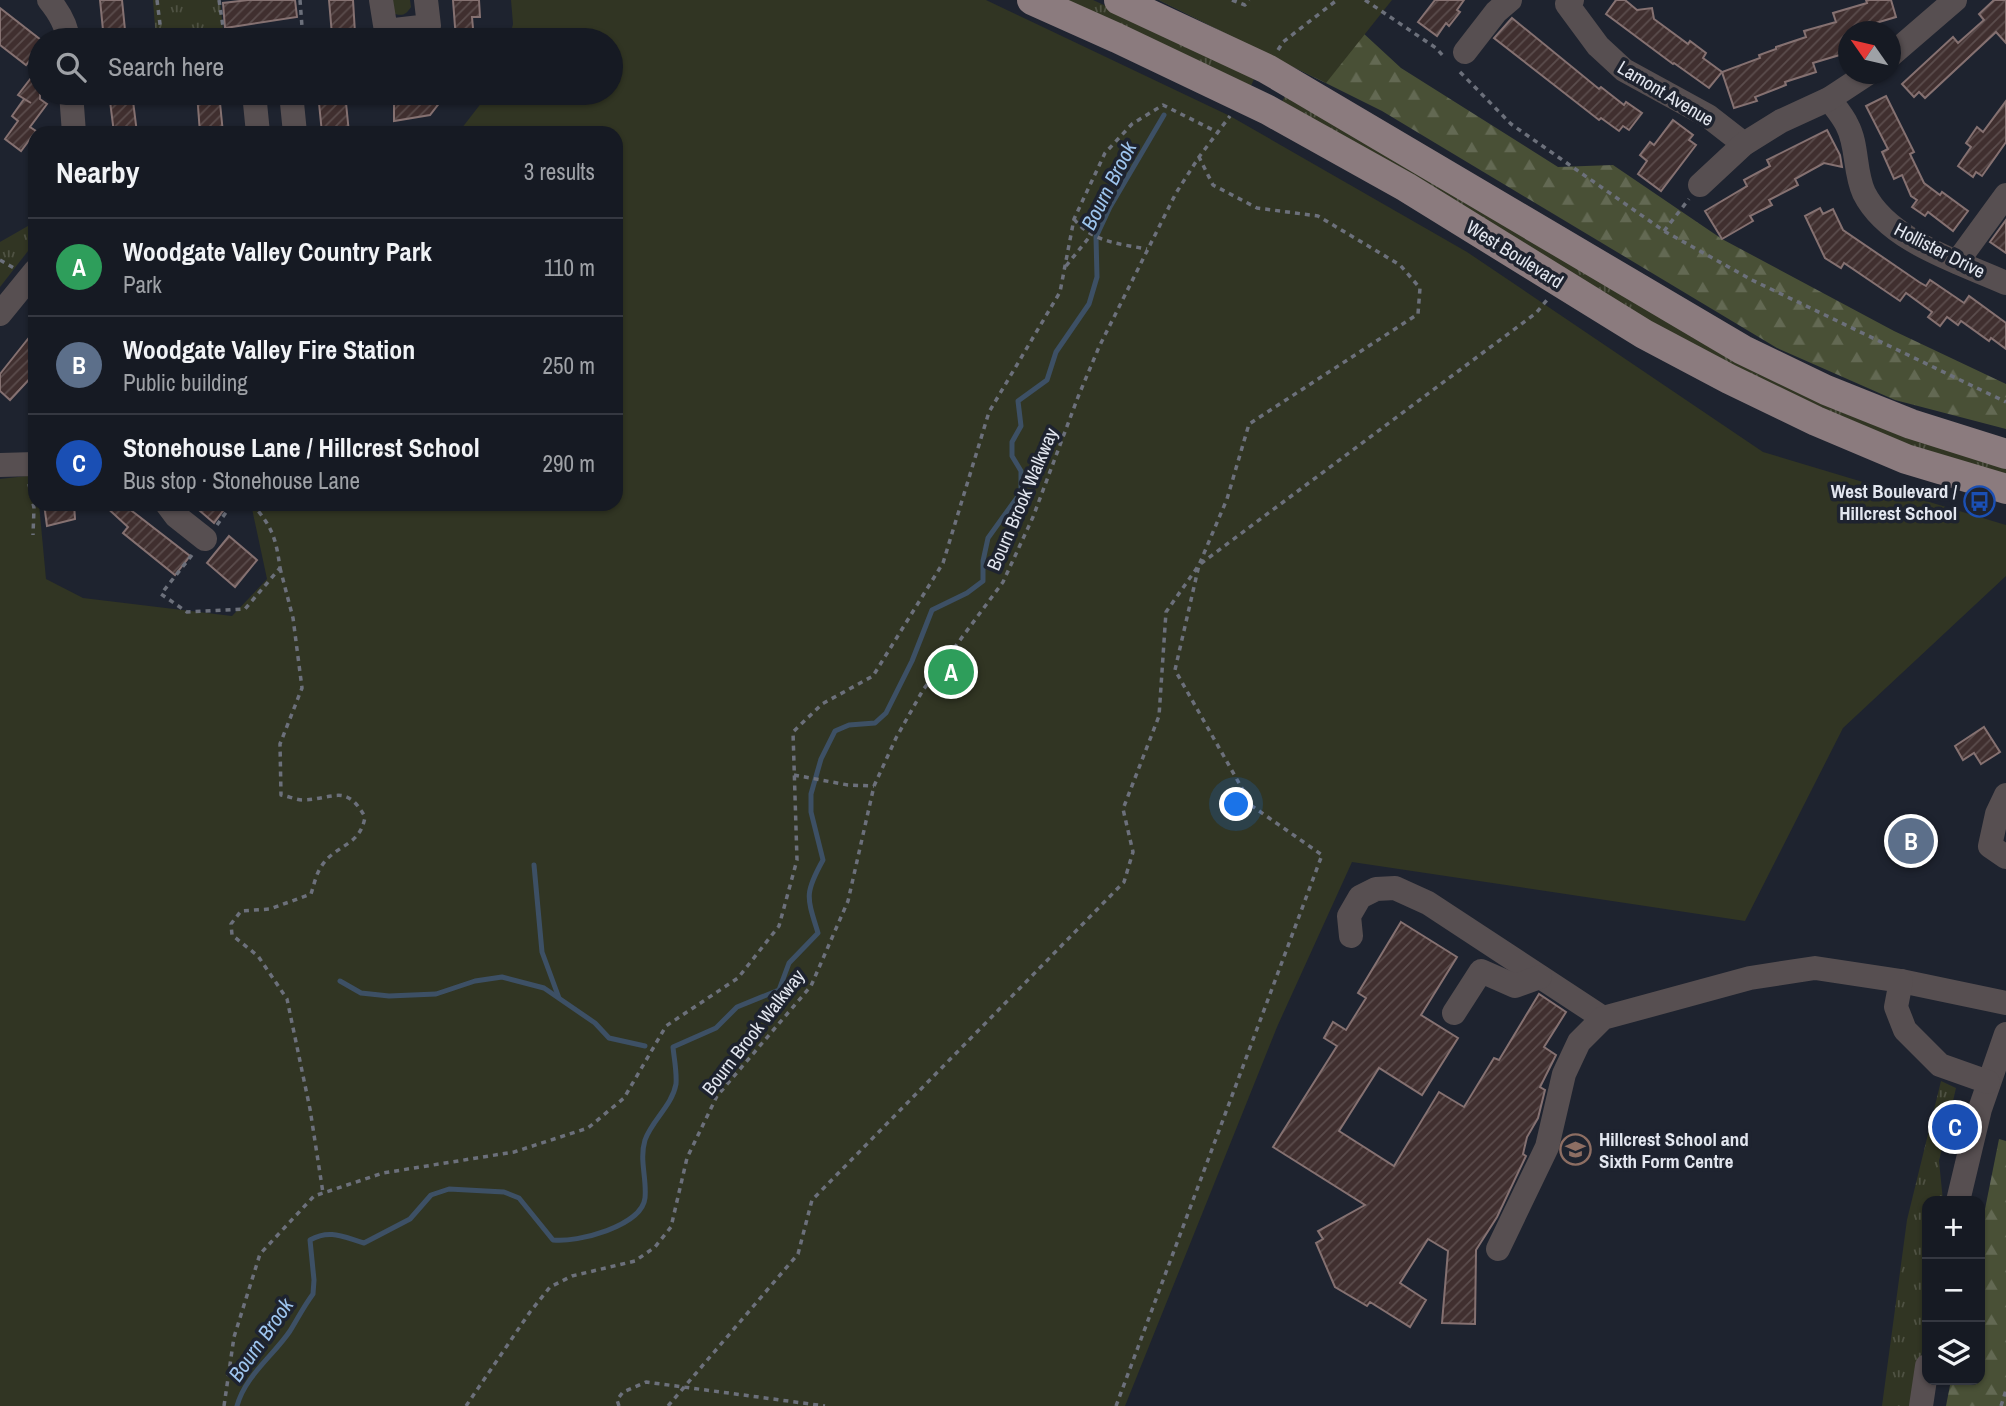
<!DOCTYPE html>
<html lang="en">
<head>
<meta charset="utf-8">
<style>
	body { margin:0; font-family:"Archivo Narrow",sans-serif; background:#1f232b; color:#f1f3f6 }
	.controls { position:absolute; right:21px; bottom:21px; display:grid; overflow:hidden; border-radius:14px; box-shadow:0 2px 5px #0004 }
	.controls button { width:63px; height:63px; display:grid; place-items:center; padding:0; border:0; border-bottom:2px solid #353841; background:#161a23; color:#f1f3f6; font:35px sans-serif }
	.compass { position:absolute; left:1838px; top:21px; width:63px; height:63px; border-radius:50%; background:#161a23; box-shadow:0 2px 5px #0004; rotate:304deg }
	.you { position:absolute; left:1237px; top:805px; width:24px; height:24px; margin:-18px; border:5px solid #fff; border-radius:50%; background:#1a73e8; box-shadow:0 0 0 10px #1a73e833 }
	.badge { display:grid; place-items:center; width:46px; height:46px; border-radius:50%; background:#2563eb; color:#fff; font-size:23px; font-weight:700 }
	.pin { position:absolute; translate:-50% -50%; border:4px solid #fff; box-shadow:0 2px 7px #0006 }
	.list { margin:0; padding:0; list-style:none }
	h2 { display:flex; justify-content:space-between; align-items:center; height:91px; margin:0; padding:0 28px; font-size:30px }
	h2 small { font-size:23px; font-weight:400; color:#9ea1a6 }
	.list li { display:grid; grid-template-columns:46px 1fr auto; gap:21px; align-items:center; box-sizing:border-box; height:98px; padding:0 28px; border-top:2px solid #353841 }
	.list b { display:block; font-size:26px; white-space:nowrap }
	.list p { margin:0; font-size:23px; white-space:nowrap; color:#9ea1a6 }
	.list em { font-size:23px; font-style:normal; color:#9ea1a6 }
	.icon { flex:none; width:38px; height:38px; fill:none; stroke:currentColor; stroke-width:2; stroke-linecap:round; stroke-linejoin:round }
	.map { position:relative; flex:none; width:2006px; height:1406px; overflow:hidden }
	.search { position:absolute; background:#161a23; box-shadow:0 2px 5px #0004; left:28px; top:28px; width:595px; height:77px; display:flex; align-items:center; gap:18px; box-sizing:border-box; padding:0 24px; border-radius:38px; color:#9ea1a6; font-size:26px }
	.panel { position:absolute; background:#161a23; box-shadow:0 2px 5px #0004; left:28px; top:126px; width:595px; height:385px; border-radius:21px }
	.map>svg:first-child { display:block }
	.grass { fill:url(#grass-tufts) }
	.forest { fill:url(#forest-firs) }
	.park { fill:#313523 }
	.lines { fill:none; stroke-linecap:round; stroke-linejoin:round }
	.stream { stroke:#3d5065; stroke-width:5 }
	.building { fill:url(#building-hatch); stroke:#857171; stroke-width:2 }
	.path { stroke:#6c707b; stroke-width:3.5; stroke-dasharray:5 5; stroke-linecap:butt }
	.minor { stroke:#574f51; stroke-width:24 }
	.major { stroke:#8b7b7e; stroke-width:30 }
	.labels { text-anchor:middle; stroke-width:7; stroke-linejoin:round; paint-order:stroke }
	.street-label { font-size:19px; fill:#e2e6ef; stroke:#1e232f }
	.poi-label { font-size:19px; font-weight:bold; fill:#e2e6ef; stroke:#1e232f; text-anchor:end }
	.water-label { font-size:21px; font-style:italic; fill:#9ec5ee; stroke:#1e232f }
</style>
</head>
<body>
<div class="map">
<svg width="2006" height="1406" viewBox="0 0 2006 1406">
	<defs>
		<pattern id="grass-tufts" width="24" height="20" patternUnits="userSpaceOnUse" patternTransform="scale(1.75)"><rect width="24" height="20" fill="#313523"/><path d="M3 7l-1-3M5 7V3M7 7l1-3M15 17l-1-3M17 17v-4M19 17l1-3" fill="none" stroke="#4f5243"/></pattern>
		<pattern id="forest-firs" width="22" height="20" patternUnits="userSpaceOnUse" patternTransform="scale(1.75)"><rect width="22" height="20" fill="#495036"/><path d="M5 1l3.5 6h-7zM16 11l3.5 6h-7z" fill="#636953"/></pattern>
		<pattern id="building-hatch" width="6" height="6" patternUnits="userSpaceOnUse" patternTransform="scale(1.75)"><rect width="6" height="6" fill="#402f2f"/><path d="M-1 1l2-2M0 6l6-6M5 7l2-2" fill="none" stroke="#5b4d4d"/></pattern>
	</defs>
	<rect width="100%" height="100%" fill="#1e232f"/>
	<g class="grass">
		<path d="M153,0H220L224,40H156Z"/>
		<path d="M390,0H410L411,7C405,16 402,16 391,13Z"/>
		<path d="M1060,0H1093L1188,44L1254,79L1250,88Z"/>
		<path d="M1285,96L1726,350L2006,460V474L1924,452L1723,367L1280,105Z"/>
		<path d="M35,222V242L0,287V242Z"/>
		<path d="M1941,1081L1956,1088L1939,1161L1943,1201H1927V1322L1913,1406H1882L1907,1220Z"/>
	</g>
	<g class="forest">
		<path d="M1159,0H1220L1349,20L1401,68L1558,167L1613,165L1722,239L1894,331L2006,384V429L1895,400L1777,348L1382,111Z"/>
		<path d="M1999,1139L2006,1141V1406H1946L1951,1380H1980V1234Z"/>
	</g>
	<g class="park">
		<path d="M511,0H986L1230,116L1467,252L1763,452L2006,525V576L1843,728L1745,921L1352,862L1277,1027L1125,1406H0V479L35,475V504H39L46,579L83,598L232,616L267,579L251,504H616V133H458L489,93H611V40H509L513,24Z"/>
		<path d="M1159,0H1392L1326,83Z"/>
	</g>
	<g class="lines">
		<g class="stream">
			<path d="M534,865L542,952L559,998"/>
			<path d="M340,981L361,993L389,996L436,994L475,981L502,977L544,988L595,1023L609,1038L645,1046"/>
			<path d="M237,1406C245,1376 273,1356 290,1331C298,1318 304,1306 313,1294L314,1280L310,1240C330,1229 343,1237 364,1243L410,1219L431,1195L449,1189L504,1192L519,1198L553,1240C577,1243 642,1226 645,1198C647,1178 639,1160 645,1140C652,1120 672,1106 676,1084C677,1072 674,1058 673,1047L716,1028L737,1007L779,990L789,963L818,933C807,897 804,894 823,860L811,812V794L821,759L835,731L849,725L875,723L886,713L912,661L932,610L967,593L983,581V561L988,538L1021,492V471L1012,456V442L1021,426L1018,401L1047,380L1056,352L1089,304L1097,277L1096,237L1110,207L1164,115"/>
		</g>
	</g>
	<g class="building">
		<path d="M100,0H122L126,40H104Z"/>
		<path d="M248,0H295L297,17L225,28L223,3Z"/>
		<path d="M329,0H353L355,33L332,35Z"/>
		<path d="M453,0H479L480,17H472L474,40H456Z"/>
		<path d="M1435,0H1464L1457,10L1460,12L1449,26L1446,23L1437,36L1418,22Z"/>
		<path d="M1616,0H1625L1637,10L1652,8L1654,19L1688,44L1690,41L1706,53L1703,58L1722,72L1709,88L1674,63L1673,64L1606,14Z"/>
		<path d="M1866,0H1891L1896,17L1869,25L1871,32H1849V44L1841,46L1843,54L1813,63L1816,72L1785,82L1786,85L1755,97L1757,101L1734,108L1722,72L1760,58L1759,55L1776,49V47L1806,37L1804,31L1836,22L1833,13L1867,3Z"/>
		<path d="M1994,0H2006V43L1996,32L1925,98L1919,92L1914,97L1902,84L1953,37L1958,43L1984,20L1979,14Z"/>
		<path d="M0,8L41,40L40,47L26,65L0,45Z"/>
		<path d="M1512,18L1599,89L1601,87L1624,105L1626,102L1642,113L1629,130L1623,126L1619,131L1601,118L1599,120L1494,38Z"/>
		<path d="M31,78L40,84V99L47,104L30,127L36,131L21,151L5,139L18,121L12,116L24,99L31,103L18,95Z"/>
		<path d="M109,93H132L137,133H114Z"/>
		<path d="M197,93H219L223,133H200Z"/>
		<path d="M318,93H345L349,133H322Z"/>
		<path d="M427,93H447L430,115L394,121V102L425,95Z"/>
		<path d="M1886,96L1914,152L1910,154L1924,183L1940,195L1942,192L1968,211L1953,231L1928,212L1925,216L1912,207L1917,200L1911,196L1902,175L1894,179L1882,152L1888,149L1866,106Z"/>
		<path d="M2006,101V142L1982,176L1976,172L1973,177L1958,166L1971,147L1966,143L1977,127L1983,132Z"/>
		<path d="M1673,120L1693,135L1689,140L1696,145L1661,191L1638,174L1647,161L1640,155L1650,142L1654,145Z"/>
		<path d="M1827,130L1840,155L1842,167L1824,163L1795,179L1798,185L1769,200L1772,205L1750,216L1753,221L1722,239L1705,211L1747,186L1744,180L1770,166L1767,160Z"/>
		<path d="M1820,208L1823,214L1833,209L1843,230L1919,282L1926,286L1930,280L1964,303L1969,296L2006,323V349L1991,338L1989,341L1961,321L1958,325L1947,317L1940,326L1928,317L1932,312L1906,293L1900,301L1844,263L1841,268L1825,258L1805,216Z"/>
		<path d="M2006,220V253L1990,242Z"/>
		<path d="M35,330V373L10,400L0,391V374Z"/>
		<path d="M44,504H74L75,519L47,526Z"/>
		<path d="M103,504H123L190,556L175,575L123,533L128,527Z"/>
		<path d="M192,504H228L214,523Z"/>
		<path d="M229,536L257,560L235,587L207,563Z"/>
		<path d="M1984,727L2000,752L1981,764L1974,753L1963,760L1955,746Z"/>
		<path d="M1401,922L1457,957L1421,1015L1458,1038L1422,1095L1379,1068L1339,1131L1394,1166L1439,1092L1464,1107L1494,1058L1499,1060L1539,994L1566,1012L1544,1047L1556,1055L1540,1087L1545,1090L1538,1118L1527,1137L1523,1154L1526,1156L1497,1217L1476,1250L1475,1324L1442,1323L1448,1251L1428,1239L1400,1283L1426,1300L1410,1327L1370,1302L1367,1306L1335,1287L1316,1243L1323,1239L1318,1231L1365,1205L1273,1147L1337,1046L1324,1038L1333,1022L1346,1030L1366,998L1358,993Z"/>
	</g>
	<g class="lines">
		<g class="path">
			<path d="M157,0L162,40"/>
			<path d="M219,0L225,40"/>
			<path d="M300,0L303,40"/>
			<path d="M1232,0L1245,5L1249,0"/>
			<path d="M1365,0L1436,48L1444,57"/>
			<path d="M311,40L366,33"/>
			<path d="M1278,50L1283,42L1337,0"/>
			<path d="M1460,72L1511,124L1664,231L1752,280L2006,402"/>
			<path d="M1074,219C1092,242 1120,244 1147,249"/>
			<path d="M1664,231L1689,199"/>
			<path d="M0,260L14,268"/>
			<path d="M1066,266L1091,235"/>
			<path d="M29,484L34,508L33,535"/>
			<path d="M217,525L232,504"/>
			<path d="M192,555L161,594L187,612L245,609L280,568C276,538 272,526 252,504"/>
			<path d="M280,568L293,618L302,688L280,744L281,795C288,796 296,800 303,800C334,799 346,783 365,817C360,847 335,844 321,867C316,874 314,885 311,894L270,909L241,911L231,924L232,935L258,956L287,999L310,1109L323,1193"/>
			<path d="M794,775L848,785L874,786"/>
			<path d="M224,1406L234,1337L260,1254L314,1196L383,1173L514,1152L588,1128L624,1098L666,1026L738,978L779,926L797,860L793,732L822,704L873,676L943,563L989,412L1060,292L1074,219L1105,153L1132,124L1163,105L1219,133"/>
			<path d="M466,1406L530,1312L550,1287L572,1276L635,1261L655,1247L671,1227L687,1158L717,1096L811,986L848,901L874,786L896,738L923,690L1003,582L1033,517L1078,397L1099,347L1176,193L1199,157L1230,116"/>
			<path d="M619,1406L617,1400L623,1392L646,1382L825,1406"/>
			<path d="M668,1406L798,1254L812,1200L1124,882L1133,852L1123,809L1159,716L1166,612L1199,565L1227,499L1249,424L1418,314L1420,288L1400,265L1318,216L1257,208L1213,185L1199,157"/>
			<path d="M1116,1406L1322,855L1252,806L1175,670L1199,565L1536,313L1547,300"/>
			<path d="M2001,1406L2006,1390"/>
		</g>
		<g class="minor">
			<path d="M49,0C58,11 67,26 68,40"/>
			<path d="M381,0L386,31L429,26L426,0"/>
			<path d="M1572,0L1567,4L1598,46L1624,70L1708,116L1744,144"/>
			<path d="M1465,52L1496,12L1510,0"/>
			<path d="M1890,56L1955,0"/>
			<path d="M71,93L74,133"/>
			<path d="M254,93L258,133"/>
			<path d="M291,93L295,133"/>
			<path d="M1829,99C1835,107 1843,116 1847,125C1858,145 1854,172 1864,193C1888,241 1959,262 2006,283"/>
			<path d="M1700,185L1744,144L1781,121L1829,99L1867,74"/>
			<path d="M1957,262L2006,195"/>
			<path d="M0,314L35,271"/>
			<path d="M0,465L35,464"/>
			<path d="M167,504L176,516L205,539"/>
			<path d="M2006,795L1997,814L1990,846L2006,857"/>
			<path d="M1351,936L1349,916L1360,897L1376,889L1395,888L1428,903L1603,1018"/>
			<path d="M1901,981L2006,1003"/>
			<path d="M1454,1013L1481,971L1515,986L1540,977"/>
			<path d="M1958,1201L1980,1109L2006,1034"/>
			<path d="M1498,1249L1547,1147L1564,1074L1579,1042L1603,1018L1750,978L1815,968L1901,981L1896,1007L1905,1030L1940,1065L1988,1082"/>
			<path d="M1921,1406L1927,1366"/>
		</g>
		<g class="major">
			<path d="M1032,0L1117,38L1268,110L1406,187L1644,334L1729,379L1816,421L1906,459L2006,489"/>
			<path d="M1119,0L1267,69L1743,350L1826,390L1911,424L2006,454"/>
		</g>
	</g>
	<defs>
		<symbol id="bus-ring" viewBox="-11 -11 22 22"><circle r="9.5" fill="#1e232f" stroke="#1a4fb4" stroke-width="1.5"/><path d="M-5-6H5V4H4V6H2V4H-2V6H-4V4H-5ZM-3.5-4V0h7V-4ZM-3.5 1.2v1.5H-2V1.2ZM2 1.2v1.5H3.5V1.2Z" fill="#1a4fb4"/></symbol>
		<symbol id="school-ring" viewBox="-11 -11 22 22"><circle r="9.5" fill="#1e232f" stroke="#8d6e63" stroke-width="1.5"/><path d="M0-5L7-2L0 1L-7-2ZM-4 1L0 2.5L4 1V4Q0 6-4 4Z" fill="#8d6e63"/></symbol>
	</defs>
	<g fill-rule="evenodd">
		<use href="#bus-ring" x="1962" y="484" width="35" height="35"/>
		<use href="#school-ring" x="1558" y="1132" width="35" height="35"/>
	</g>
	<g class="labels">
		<g class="street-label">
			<text transform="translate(1666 93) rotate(31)" y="7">Lamont Avenue</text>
			<text transform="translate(1940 250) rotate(27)" y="7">Hollister Drive</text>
			<text transform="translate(1515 254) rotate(32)" y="7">West Boulevard</text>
			<text transform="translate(1022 499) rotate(-67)" y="7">Bourn Brook Walkway</text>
			<text transform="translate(753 1032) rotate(-52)" y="7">Bourn Brook Walkway</text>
		</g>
		<g class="poi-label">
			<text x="1957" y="498">West Boulevard /<tspan x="1957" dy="22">Hillcrest School</tspan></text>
			<text x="1599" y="1146" text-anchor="start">Hillcrest School and<tspan x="1599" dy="22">Sixth Form Centre</tspan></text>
		</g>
		<g class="water-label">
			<text transform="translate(1109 186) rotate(-63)" y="7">Bourn Brook</text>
			<text transform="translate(261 1340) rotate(-55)" y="7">Bourn Brook</text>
		</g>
	</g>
</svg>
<div class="controls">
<button>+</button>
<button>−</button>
<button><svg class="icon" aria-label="layers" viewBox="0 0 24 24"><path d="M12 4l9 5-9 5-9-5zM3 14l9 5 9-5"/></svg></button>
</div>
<svg class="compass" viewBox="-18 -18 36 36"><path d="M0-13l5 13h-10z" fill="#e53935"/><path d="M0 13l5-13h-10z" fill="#9ea1a6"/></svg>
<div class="you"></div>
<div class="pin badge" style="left:951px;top:672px;background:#2e9e5b">A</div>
<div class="pin badge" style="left:1911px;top:841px;background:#5c6f8a">B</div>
<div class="pin badge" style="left:1955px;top:1127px;background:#1a4fb4">C</div>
<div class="search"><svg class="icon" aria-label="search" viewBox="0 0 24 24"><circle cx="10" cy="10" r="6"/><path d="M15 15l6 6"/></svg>Search here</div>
<section class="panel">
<h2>Nearby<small>3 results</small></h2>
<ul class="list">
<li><span class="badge" style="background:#2e9e5b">A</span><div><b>Woodgate Valley Country Park</b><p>Park</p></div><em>110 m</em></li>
<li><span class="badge" style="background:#5c6f8a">B</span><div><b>Woodgate Valley Fire Station</b><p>Public building</p></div><em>250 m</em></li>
<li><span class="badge" style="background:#1a4fb4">C</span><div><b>Stonehouse Lane / Hillcrest School</b><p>Bus stop · Stonehouse Lane</p></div><em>290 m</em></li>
</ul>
</section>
</div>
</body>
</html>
